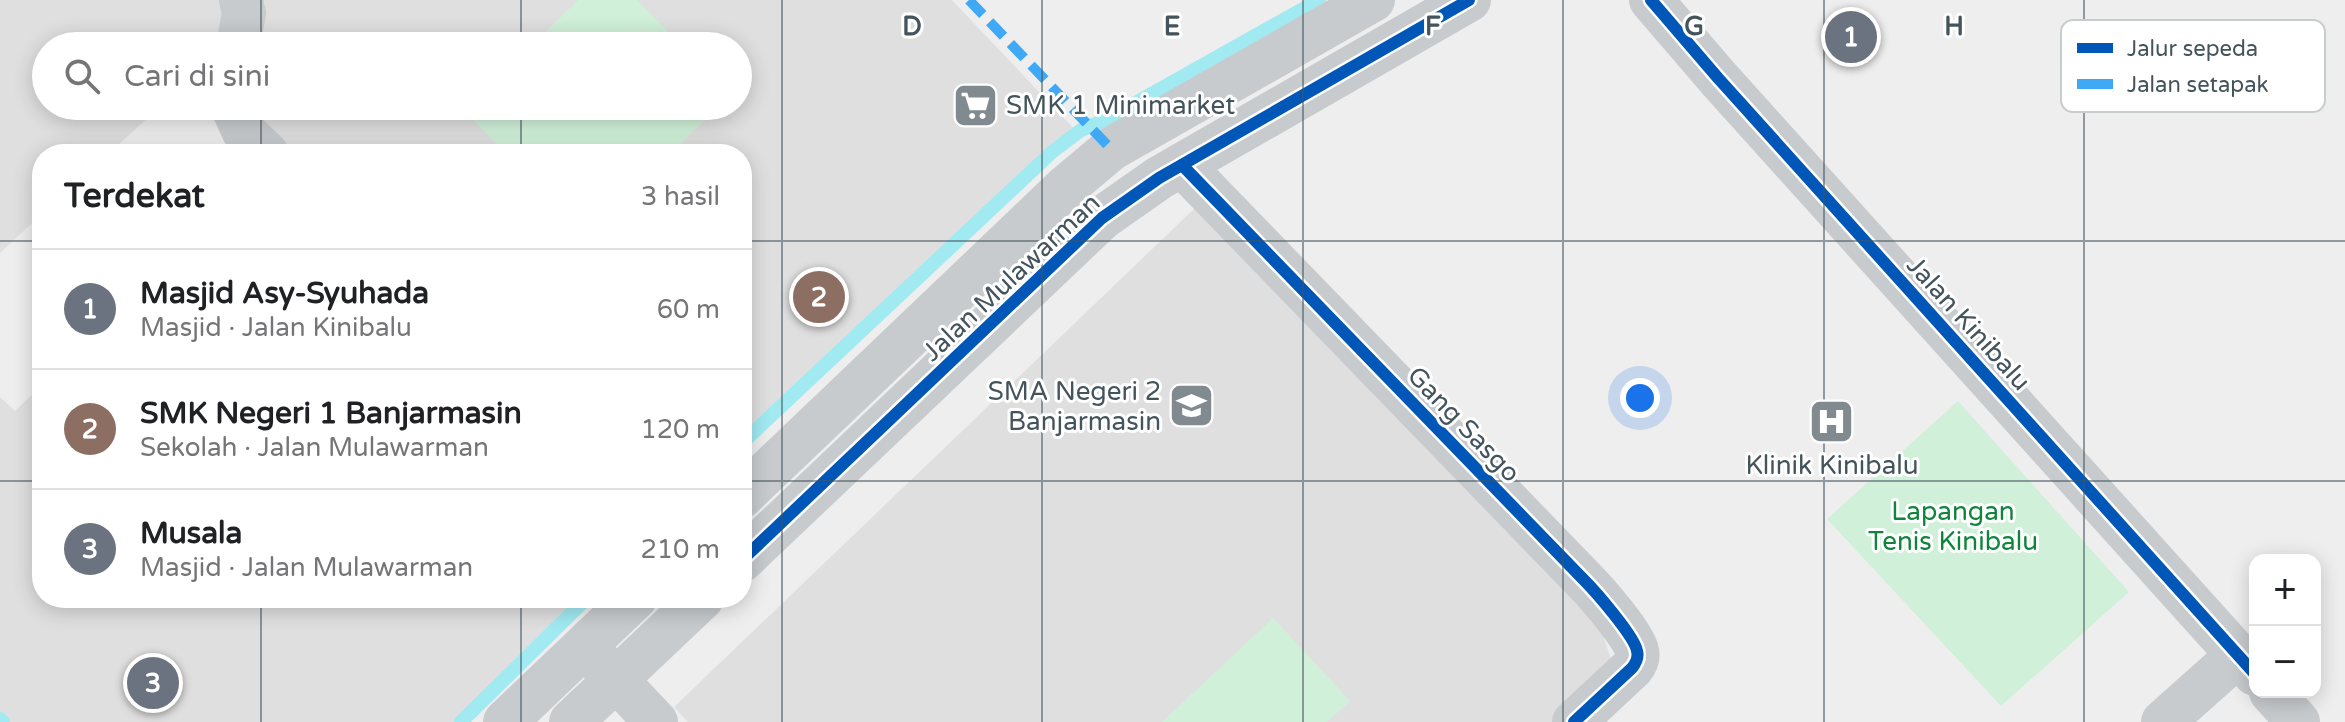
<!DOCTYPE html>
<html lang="id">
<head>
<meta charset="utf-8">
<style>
	body { margin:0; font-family:"Varela Round",sans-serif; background:#f6f6f6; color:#202124 }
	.controls { position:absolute; right:24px; bottom:24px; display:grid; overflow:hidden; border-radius:16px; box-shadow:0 4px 20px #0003 }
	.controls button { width:72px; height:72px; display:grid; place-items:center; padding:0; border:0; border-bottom:2px solid #e0e0e0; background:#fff; color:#202124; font:40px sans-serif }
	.you { position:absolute; left:1640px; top:398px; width:28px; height:28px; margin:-20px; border:6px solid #fff; border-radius:50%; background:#1a73e8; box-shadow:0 0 0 12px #1a73e833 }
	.badge { display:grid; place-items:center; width:52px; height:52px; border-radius:50%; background:#b45309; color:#fff; font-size:26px; font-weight:700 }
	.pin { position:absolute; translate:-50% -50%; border:4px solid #fff; box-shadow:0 2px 8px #0006 }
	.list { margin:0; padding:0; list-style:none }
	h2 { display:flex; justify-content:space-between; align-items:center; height:104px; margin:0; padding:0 32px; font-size:34px }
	h2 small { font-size:26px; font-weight:400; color:#757577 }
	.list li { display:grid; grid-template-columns:52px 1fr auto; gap:24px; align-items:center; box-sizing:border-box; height:120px; padding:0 32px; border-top:2px solid #e0e0e0 }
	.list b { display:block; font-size:30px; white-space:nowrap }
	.list p { margin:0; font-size:26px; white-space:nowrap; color:#757577 }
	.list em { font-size:26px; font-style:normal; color:#757577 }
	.icon { flex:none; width:44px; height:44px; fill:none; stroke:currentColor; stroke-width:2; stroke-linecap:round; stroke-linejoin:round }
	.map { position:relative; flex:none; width:2345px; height:722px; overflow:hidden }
	.search { position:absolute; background:#fff; box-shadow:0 4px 20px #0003; left:32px; top:32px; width:720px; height:88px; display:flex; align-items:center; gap:20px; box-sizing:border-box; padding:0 28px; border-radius:44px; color:#757577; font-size:30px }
	.panel { position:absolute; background:#fff; box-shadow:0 4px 20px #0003; left:32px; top:144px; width:720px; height:464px; border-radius:32px }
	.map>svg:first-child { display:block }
	.education { fill:#e0dfe0 }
	.green { fill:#d0f0d9 }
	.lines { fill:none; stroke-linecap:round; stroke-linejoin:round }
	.stream { stroke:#a1eaf2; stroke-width:14 }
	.minor { stroke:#c7cbce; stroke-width:44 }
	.tertiary { stroke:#c7cbce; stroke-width:44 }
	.quiet { stroke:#3fa9f5; stroke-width:10; stroke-dasharray:20 10; stroke-linecap:butt }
	.cycleway-casing { stroke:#fff; stroke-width:17 }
	.cycleway { stroke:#0057b8; stroke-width:12 }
	.grid { fill:none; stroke:#44545c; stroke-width:2; stroke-opacity:0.55 }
	.labels { text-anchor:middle; stroke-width:6; stroke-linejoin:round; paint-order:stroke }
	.poi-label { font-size:26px; fill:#44545c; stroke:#fff; text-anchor:start }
	.street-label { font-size:26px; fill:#44545c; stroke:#fff }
	.park-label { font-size:26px; fill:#0f843b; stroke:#fff }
	.key { fill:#fff; stroke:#c7ccce; stroke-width:2 }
	.key-label { font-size:22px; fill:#44545c }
	.grid-label { font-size:26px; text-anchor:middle; font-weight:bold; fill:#44545c; stroke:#fff; stroke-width:6; stroke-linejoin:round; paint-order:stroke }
</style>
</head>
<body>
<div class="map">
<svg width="2345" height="722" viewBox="0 0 2345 722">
	<rect width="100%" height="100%" fill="#efeeee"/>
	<g class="education">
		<path d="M0,0H222L226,9L217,46H46V106H161L108,154H42V214L0,253Z"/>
		<path d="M262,0H952L1076,131L742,440V154H290L267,131L252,106H738V46H254L265,3Z"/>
		<path d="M1197,206L1594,606L1613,666L1553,722H688L674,707Z"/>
		<path d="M42,385V598H581L456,722H10L0,712V397L15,411Z"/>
	</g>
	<g class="green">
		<path d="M578,0H637L682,46H531Z"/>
		<path d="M470,106H719L670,154H506L465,111Z"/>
		<path d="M1958,401L2129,592L2001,706L1827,519Z"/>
		<path d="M1273,618L1350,701L1327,722H1162Z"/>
	</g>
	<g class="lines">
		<g class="stream">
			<path d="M742,443L1052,152L1081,130L1105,120L1319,0"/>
			<path d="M0,719L3,722"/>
			<path d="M461,722L587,598"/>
		</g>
		<g class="minor">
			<path d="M238,46L244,13L241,0"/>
			<path d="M232,106L244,132L267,154"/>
			<path d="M1182,165L1584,580C1596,592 1635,637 1637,651C1639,658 1636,663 1632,668L1574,722"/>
			<path d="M589,651L656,722"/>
			<path d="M2163,722L2238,655"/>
		</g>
		<g class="tertiary">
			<path d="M1651,0L1718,78L2255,674"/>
			<path d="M742,496L1067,186L1111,149L1373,0"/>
			<path d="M742,560L1102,218L1159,178L1469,0"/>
			<path d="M2271,692L2298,722"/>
			<path d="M505,722L635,598"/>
			<path d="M571,722L702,598"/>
		</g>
		<path class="quiet" d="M969,0L1111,149"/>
		<defs>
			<g id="cycleway">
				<path d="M1651,0L1718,78L2255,674"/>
				<path d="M1182,165L1584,580C1596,592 1635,637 1637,651C1639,658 1636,663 1632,668L1574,722"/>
				<path d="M742,560L1102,218L1159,178L1469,0"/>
			</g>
		</defs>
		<use href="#cycleway" class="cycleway-casing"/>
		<use href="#cycleway" class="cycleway"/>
	</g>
	<path class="grid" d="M261,0V46M521,0V46M782,0V722M1042,0V722M1303,0V722M1563,0V722M1824,0V722M2084,0V722M261,106V154M521,106V154M0,241H42M742,241H2345M0,481H42M742,481H2345M261,598V722M521,598V722"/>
	<defs>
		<symbol id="supermarket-square" viewBox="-11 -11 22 22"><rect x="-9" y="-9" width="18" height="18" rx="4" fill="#808a8f" stroke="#fff"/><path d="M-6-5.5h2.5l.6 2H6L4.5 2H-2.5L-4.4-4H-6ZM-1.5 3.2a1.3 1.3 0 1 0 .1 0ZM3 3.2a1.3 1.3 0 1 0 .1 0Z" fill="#fff"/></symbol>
		<symbol id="school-square" viewBox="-11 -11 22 22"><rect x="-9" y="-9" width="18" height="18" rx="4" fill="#808a8f" stroke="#fff"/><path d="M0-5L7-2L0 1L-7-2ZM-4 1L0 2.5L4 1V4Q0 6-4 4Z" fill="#fff"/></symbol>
		<symbol id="hospital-square" viewBox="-11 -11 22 22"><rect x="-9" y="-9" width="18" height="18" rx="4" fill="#808a8f" stroke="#fff"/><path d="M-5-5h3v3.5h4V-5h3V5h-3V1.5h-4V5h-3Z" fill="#fff"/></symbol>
	</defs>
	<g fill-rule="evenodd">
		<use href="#supermarket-square" x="950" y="80" width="51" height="51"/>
		<use href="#school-square" x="1166" y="380" width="51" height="51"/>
		<use href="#hospital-square" x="1806" y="396" width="51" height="51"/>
	</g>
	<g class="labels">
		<g class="poi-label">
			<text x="1006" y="114">SMK 1 Minimarket</text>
			<text x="1161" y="400" text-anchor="end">SMA Negeri 2<tspan x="1161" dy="30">Banjarmasin</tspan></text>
			<text x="1832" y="474" text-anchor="middle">Klinik Kinibalu</text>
		</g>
		<g class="street-label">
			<text transform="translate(1011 277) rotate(-43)" y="9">Jalan Mulawarman</text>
			<text transform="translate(1969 323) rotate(48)" y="9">Jalan Kinibalu</text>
			<text transform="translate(1464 424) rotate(46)" y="9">Gang Sasgo</text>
		</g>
		<g class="park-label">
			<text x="1953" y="520">Lapangan<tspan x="1953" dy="30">Tenis Kinibalu</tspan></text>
		</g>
	</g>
	<rect x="2061" y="20" width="264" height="92" rx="12" class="key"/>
	<rect x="2077" y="43" width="36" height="10" fill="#0057b8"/>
	<rect x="2077" y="79" width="36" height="10" fill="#3fa9f5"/>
	<g class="key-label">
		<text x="2127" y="56">Jalur sepeda</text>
		<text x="2127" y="92">Jalan setapak</text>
	</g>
	<g class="grid-label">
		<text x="912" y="35">D</text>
		<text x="1172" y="35">E</text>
		<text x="1433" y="35">F</text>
		<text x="1694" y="35">G</text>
		<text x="1954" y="35">H</text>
	</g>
</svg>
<div class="controls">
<button>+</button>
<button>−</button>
</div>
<div class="you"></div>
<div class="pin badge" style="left:1851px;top:37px;background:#6b7280">1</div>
<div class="pin badge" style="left:819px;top:297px;background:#8d6e63">2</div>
<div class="pin badge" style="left:153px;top:683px;background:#6b7280">3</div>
<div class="search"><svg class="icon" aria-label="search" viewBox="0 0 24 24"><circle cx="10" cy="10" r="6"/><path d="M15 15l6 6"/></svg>Cari di sini</div>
<section class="panel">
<h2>Terdekat<small>3 hasil</small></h2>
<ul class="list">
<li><span class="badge" style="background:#6b7280">1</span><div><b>Masjid Asy-Syuhada</b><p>Masjid · Jalan Kinibalu</p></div><em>60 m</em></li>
<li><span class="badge" style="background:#8d6e63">2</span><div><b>SMK Negeri 1 Banjarmasin</b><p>Sekolah · Jalan Mulawarman</p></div><em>120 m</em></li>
<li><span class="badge" style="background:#6b7280">3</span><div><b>Musala</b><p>Masjid · Jalan Mulawarman</p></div><em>210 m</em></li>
</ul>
</section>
</div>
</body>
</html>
